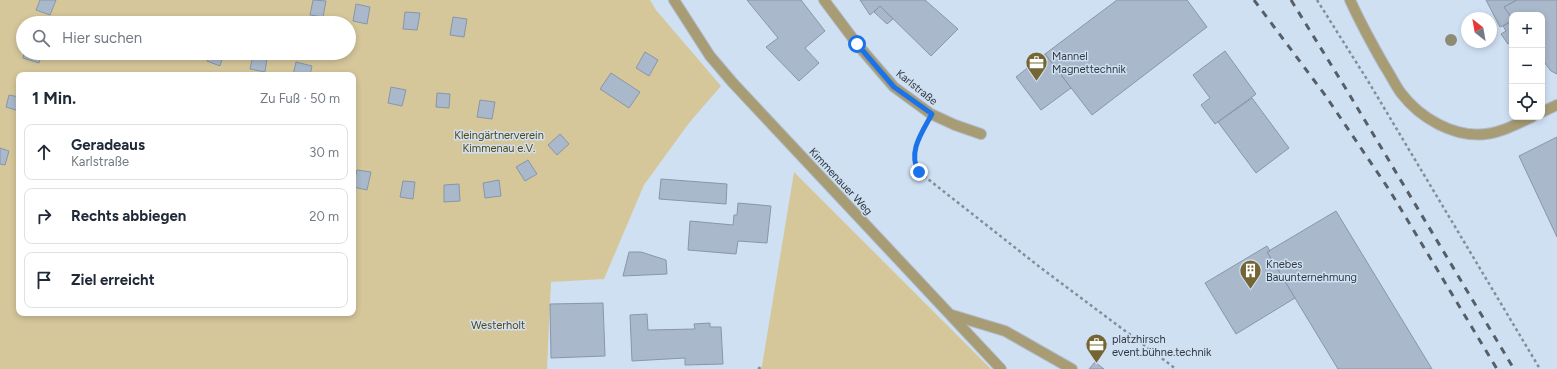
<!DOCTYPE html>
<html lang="de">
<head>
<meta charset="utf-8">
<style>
	body { margin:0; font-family:Figtree,sans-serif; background:#f6f6f7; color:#1f2937 }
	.controls { position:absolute; right:12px; top:12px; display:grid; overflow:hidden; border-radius:8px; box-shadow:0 2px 6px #0003 }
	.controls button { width:36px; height:36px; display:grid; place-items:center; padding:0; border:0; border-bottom:1px solid #e0e1e3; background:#fff; color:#1f2937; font:20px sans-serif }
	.compass { position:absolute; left:1461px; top:12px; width:36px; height:36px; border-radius:50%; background:#fff; box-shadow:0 2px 6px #0003; rotate:329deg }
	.stop { position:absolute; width:12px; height:12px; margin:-9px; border:3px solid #1a73e8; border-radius:50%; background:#fff }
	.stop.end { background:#1a73e8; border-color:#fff; box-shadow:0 1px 4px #0008 }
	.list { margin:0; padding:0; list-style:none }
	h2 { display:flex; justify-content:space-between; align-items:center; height:52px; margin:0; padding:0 16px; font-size:17px }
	h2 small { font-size:13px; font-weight:400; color:#747a83 }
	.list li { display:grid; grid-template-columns:26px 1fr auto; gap:12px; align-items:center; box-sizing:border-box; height:56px; margin:0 8px 8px; padding:0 8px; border:1px solid #e0e1e3; border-radius:8px }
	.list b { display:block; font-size:15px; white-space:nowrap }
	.list p { margin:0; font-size:13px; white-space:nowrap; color:#747a83 }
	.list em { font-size:13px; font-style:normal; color:#747a83 }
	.icon { flex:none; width:22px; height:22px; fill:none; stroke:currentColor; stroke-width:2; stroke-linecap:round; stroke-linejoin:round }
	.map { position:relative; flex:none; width:1557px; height:369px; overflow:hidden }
	.search { position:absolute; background:#fff; box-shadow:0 2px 6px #0003; left:16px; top:16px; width:340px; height:44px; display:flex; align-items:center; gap:10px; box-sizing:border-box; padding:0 14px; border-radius:22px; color:#747a83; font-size:15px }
	.panel { position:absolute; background:#fff; box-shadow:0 2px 6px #0003; left:16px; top:72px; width:340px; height:244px; border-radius:8px }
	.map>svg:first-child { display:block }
	.green { fill:#d5c79a; fill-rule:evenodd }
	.building { fill:#a9b8ca; stroke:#8896a8 }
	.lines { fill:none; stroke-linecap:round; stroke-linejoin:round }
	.minor-casing { stroke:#b0becf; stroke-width:12 }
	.path { stroke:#838e9c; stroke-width:2.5; stroke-dasharray:3 3; stroke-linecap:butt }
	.minor { stroke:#a89c75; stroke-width:10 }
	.rail { stroke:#565e68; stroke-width:3; stroke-dasharray:7 7; stroke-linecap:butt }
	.tree { fill:#8d8b74 }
	.route { stroke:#1a73e8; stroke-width:5 }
	.labels { text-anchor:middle; stroke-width:3; stroke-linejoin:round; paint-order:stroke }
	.poi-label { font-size:11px; fill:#32383f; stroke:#d0e0f3; text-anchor:start }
	.street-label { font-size:11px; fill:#32383f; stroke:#d0e0f3 }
	.park-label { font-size:11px; fill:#56460d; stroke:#d0e0f3 }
</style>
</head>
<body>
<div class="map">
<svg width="1557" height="369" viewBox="0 0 1557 369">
	<rect width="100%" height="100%" fill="#d0e0f3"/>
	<g class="green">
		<path d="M0,0H650L656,10L721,86L689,123L644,185L604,279L551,282L547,369H0ZM23,23H349V53H23ZM19,75H353V313H19Z"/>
		<path d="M794,172L991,369H758L762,366Z"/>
	</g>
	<g class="building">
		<path d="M40,0H56L50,15L36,10Z"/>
		<path d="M313,0L326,1L323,17L310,15Z"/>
		<path d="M747,0H801L825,31L805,48L819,63L799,81L766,47L778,38Z"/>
		<path d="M860,0H925L958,29L931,56L880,6L870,15Z"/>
		<path d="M1117,0H1187L1207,27L1092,115L1045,54Z"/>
		<path d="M1486,0H1517L1504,7L1512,18V21L1500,27Z"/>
		<path d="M1517,0H1557V74L1551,71L1542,59V15H1512V18L1504,7Z"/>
		<path d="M356,4L370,7L367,24L353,21Z"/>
		<path d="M880,6L893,19L887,24L874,12Z"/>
		<path d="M405,12L420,13L417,30L403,29Z"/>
		<path d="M453,17L467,19L464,37L450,35Z"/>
		<path d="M1512,21V41L1508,44L1501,34L1506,31L1503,26Z"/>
		<path d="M1225,51L1256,94L1215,124L1201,105L1210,98L1193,75Z"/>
		<path d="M645,52L658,60L649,76L636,68Z"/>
		<path d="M24,53H42L39,63L23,58Z"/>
		<path d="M210,53H224L220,66L207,61Z"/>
		<path d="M1045,54L1071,88L1041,110L1016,77Z"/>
		<path d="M253,55L267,58L265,72L250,69Z"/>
		<path d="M296,62L312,66L310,75H293Z"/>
		<path d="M611,73L640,92L629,108L600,89Z"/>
		<path d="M391,87L406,90L402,106L388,103Z"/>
		<path d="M437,93L450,94L449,108L436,107Z"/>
		<path d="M9,95L19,97V111L6,107Z"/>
		<path d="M1252,98L1289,148L1256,173L1218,122Z"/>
		<path d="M480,100L495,102L492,119L477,117Z"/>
		<path d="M560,134L569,144L557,155L548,145Z"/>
		<path d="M1557,137V237L1519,156Z"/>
		<path d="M0,148L9,151L5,165L0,164Z"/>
		<path d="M528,160L537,174L525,181L516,167Z"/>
		<path d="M357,170L371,172L367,190L353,187Z"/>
		<path d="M661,179L727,184L726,204L659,199Z"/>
		<path d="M499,180L501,196L485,198L483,183Z"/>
		<path d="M403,181L415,182L413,199L400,197Z"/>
		<path d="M459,184L460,201L444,202V185Z"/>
		<path d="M738,203L771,206L767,243L738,241L736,254L688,250L690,221L733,225L734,215H737Z"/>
		<path d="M1336,211L1432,369H1338L1267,252Z"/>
		<path d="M1267,246L1270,251L1267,252L1295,298L1236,334L1205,283Z"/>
		<path d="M629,252H641L666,260L667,274L623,276Z"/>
		<path d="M603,303L605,356L551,358L550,304Z"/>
		<path d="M647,314L648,330L695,329L694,324L710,323V327H721L723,364L685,365V358L632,361L630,315Z"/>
		<path d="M1095,362L1104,369H1089Z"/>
	</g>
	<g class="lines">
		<defs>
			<g id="minor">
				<path d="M674,0L710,56L733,83L1001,369"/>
				<path d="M824,0L857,44L894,87L931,114L955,125L981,134"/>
				<path d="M1350,0C1360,22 1372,44 1384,65C1390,74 1395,85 1401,93C1420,118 1454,138 1486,134C1502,132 1517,124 1532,117"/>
				<path d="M1542,112L1557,105"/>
				<path d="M952,315L1005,331L1072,369"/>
			</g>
		</defs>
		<use href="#minor" class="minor-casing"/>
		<g class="path">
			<path d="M1317,0L1368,81L1540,369"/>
			<path d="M925,127C917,142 910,157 919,172L1041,268L1176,369"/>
			<path d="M758,369L762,366"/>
		</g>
		<use href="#minor" class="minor"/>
		<g class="rail">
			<path d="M1254,0L1325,95L1390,191L1497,369"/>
			<path d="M1291,0L1343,84L1514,369"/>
		</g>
	</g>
	<circle class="tree" cx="1451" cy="40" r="6"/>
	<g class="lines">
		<path class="route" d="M857,44L894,87L932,114C922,132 907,153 919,172"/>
	</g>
	<defs>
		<symbol id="office-pin" viewBox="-11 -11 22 30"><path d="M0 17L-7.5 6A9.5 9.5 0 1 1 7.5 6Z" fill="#746532" stroke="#d0e0f3"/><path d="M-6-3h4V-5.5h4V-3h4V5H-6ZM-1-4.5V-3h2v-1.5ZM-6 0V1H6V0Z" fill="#fff"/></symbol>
		<symbol id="building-pin" viewBox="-11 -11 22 30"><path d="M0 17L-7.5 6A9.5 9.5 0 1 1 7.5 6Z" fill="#746532" stroke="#d0e0f3"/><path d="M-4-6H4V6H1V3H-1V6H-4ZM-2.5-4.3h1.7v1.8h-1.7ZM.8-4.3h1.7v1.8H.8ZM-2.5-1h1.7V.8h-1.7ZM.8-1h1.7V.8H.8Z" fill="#fff"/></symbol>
	</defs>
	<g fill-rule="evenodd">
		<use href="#office-pin" x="1024" y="50" width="25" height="34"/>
		<use href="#building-pin" x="1238" y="258" width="25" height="34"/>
		<use href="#office-pin" x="1084" y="332" width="25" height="34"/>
	</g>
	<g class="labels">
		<g class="poi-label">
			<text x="1052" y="60">Mannel<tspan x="1052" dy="13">Magnettechnik</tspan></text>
			<text x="1266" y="268">Knebes<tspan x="1266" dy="13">Bauunternehmung</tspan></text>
			<text x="1112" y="343">platzhirsch<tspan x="1112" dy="13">event.bühne.technik</tspan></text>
		</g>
		<g class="street-label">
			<text transform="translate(917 87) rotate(39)" y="4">Karlstraße</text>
			<text transform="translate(841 181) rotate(47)" y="4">Kimmenauer Weg</text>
		</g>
		<g class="park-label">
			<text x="499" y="139">Kleingärtnerverein<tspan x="499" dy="13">Kimmenau e.V.</tspan></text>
			<text x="498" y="329">Westerholt</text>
		</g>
	</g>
</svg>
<div class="controls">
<button>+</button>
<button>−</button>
<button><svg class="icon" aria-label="locate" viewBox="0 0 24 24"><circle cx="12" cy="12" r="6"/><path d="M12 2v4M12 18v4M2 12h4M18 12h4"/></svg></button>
</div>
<svg class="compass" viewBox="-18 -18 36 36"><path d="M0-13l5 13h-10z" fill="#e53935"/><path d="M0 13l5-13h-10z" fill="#747a83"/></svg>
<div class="stop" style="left:857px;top:44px"></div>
<div class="stop end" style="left:919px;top:172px"></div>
<div class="search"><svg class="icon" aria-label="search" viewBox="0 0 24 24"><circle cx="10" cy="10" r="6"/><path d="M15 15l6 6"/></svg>Hier suchen</div>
<section class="panel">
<h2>1 Min.<small>Zu Fuß · 50 m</small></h2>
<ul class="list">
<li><svg class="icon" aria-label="ahead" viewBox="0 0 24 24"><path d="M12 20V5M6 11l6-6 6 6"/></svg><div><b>Geradeaus</b><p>Karlstraße</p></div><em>30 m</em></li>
<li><svg class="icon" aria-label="right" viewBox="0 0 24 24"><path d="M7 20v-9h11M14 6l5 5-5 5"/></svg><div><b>Rechts abbiegen</b></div><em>20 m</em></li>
<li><svg class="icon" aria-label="arrive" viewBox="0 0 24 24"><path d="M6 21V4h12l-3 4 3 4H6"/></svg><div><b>Ziel erreicht</b></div></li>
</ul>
</section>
</div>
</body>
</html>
